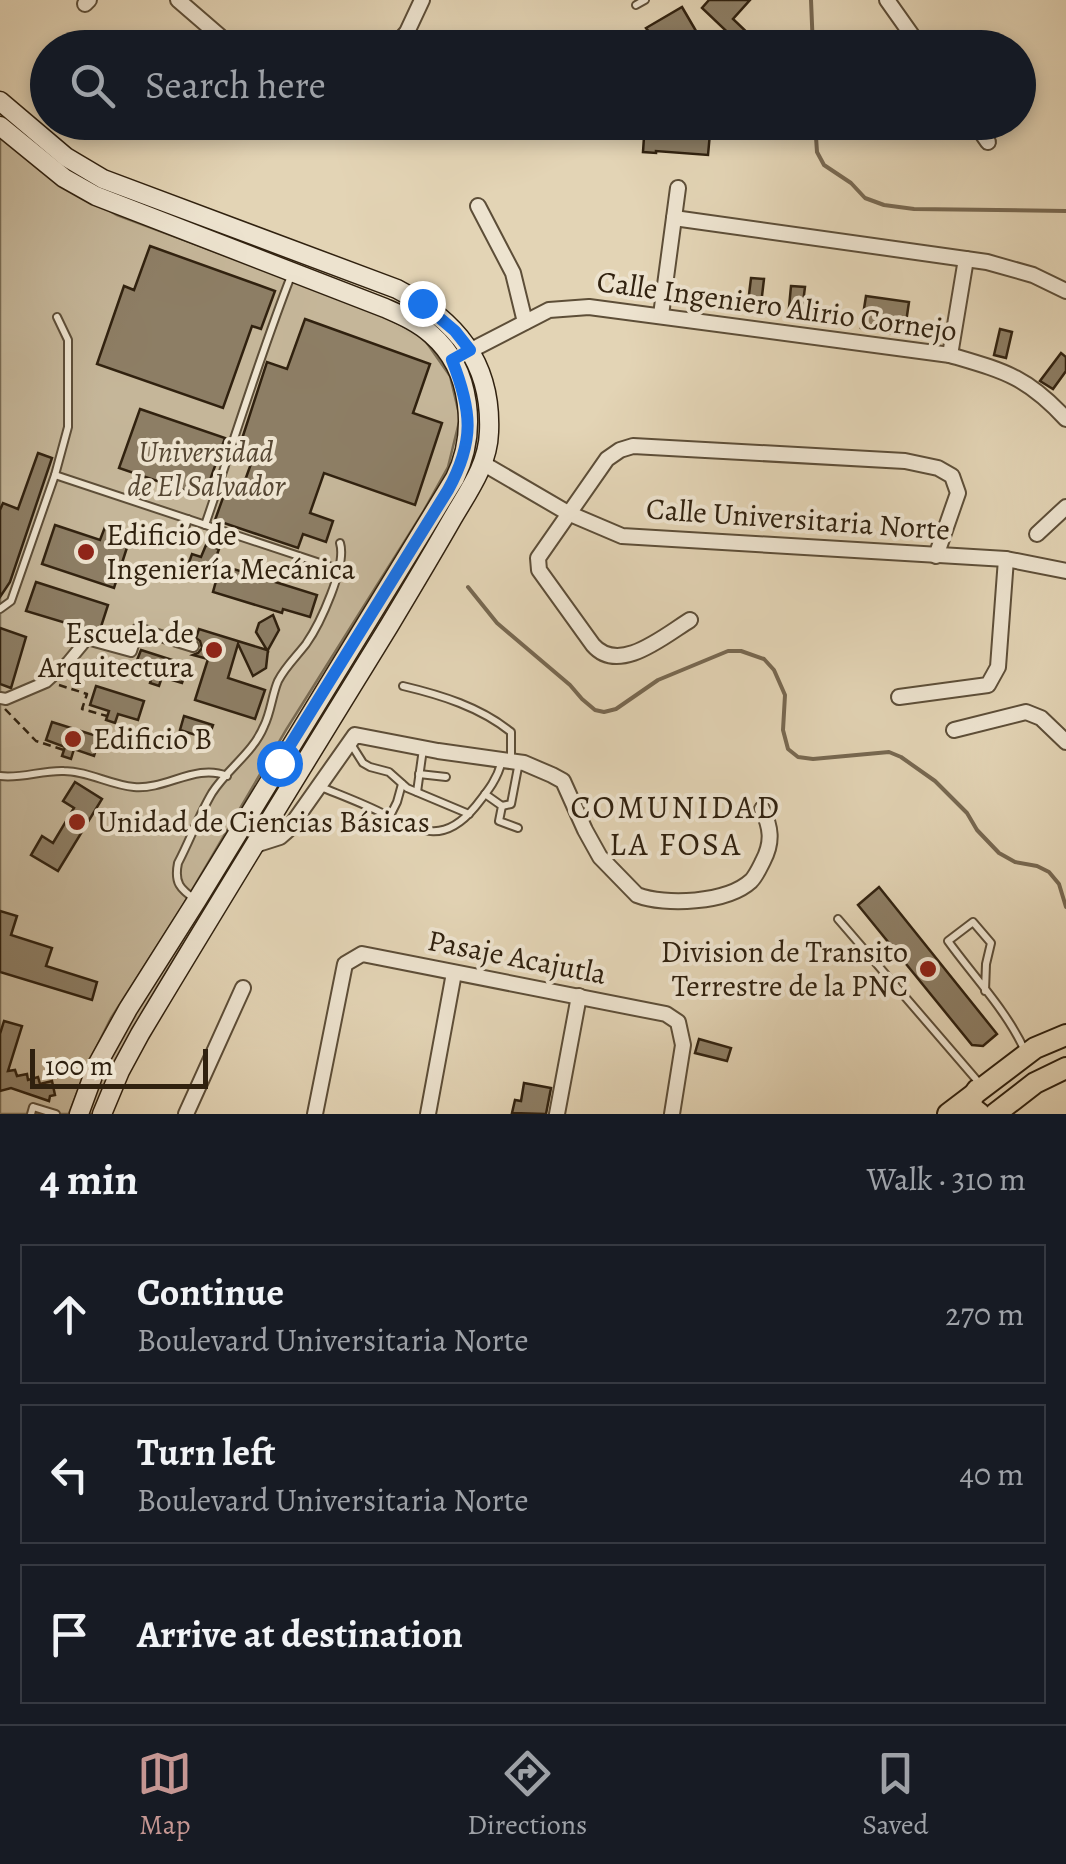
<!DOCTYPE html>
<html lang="en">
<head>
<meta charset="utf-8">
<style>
	body { margin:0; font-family:Alegreya,serif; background:#20242c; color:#f1f3f6 }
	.scale { position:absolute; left:30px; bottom:25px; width:178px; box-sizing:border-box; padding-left:10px; border:5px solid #30210f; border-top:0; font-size:28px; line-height:35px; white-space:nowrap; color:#30210f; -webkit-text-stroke:8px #ede3cf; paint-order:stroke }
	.stop { position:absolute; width:30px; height:30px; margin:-22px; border:8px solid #1a73e8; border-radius:50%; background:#fff }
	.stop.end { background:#1a73e8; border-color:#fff; box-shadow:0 2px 10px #0008 }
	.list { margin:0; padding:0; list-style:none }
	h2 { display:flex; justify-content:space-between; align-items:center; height:130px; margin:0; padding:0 40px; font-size:42px }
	h2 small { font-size:32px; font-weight:400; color:#9ea1a6 }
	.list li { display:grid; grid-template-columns:65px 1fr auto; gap:30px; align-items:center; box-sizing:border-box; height:140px; margin:0 20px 20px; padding:0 20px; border:2px solid #363941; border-radius:0px }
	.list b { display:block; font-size:38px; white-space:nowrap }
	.list p { margin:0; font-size:32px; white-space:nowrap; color:#9ea1a6 }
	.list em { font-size:32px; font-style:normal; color:#9ea1a6 }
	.icon { flex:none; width:55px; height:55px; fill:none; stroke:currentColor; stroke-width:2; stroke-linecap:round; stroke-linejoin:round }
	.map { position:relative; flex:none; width:1066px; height:1114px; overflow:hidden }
	.search { position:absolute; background:#171b24; box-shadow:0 5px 15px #0003; left:30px; right:30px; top:30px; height:110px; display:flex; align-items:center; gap:25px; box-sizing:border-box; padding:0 35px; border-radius:55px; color:#9ea1a6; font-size:38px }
	.sheet { height:610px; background:#171b24 }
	nav { display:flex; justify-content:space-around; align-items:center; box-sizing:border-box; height:140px; border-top:2px solid #363941; background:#171b24; font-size:28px; color:#9ea1a6 }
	nav a { display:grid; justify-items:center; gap:5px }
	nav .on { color:#c59692 }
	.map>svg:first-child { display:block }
	.green { fill:#c5b699; stroke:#7a6c54; stroke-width:2.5 }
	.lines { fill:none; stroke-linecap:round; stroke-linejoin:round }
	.stream { stroke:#776851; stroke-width:4 }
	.building { fill:#8d7e65; stroke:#30210f; stroke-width:2.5 }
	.service-casing { stroke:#5d4e38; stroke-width:10 }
	.pedestrian-casing { stroke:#5d4e38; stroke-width:14 }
	.minor-casing { stroke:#5d4e38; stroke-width:18 }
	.secondary-casing { stroke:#30210f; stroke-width:21 }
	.primary-casing { stroke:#30210f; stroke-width:24 }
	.path { stroke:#30210f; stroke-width:2.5; stroke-dasharray:8 5; stroke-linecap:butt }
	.service { stroke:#ede3cf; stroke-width:6 }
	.pedestrian { stroke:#ede3cf; stroke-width:10 }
	.minor { stroke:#ede3cf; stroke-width:14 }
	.secondary { stroke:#ede3cf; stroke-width:18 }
	.primary { stroke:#e3d4b5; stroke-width:20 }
	.route { stroke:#1a73e8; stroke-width:12 }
	.poi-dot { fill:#8f2418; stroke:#ede3cf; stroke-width:4 }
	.labels { text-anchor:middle; stroke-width:8; stroke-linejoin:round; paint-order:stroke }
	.street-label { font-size:30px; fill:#30210f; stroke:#ede3cf }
	.park-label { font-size:30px; font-style:italic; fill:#554632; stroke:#ede3cf }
	.poi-label { font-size:30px; fill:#30210f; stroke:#ede3cf; text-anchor:start }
	.neighbourhood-label { font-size:32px; letter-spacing:2.5px; fill:#30210f; stroke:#ede3cf }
</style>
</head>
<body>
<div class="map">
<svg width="1066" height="1114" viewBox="0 0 1066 1114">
	<rect width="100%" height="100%" fill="#e3d4b5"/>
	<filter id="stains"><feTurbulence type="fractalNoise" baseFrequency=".002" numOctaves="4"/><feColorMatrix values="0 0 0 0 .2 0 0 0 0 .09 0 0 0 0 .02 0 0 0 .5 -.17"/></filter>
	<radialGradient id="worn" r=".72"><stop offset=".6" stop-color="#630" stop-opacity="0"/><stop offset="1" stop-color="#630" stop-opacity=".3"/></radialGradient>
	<g class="green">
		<path d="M0,136L41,171L117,215L371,310L422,336L450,376L460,418L448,467L423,512L286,730L181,909L111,1018L88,1064L69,1114H0Z"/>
		<path d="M468,378L474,379C483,410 482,430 477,461L94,1114H85L95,1086L120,1036L459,480Z"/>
	</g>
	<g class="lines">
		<g class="stream">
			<path d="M811,0L813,48"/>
			<path d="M815,122L817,152L824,165L851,183L865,198L884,205L914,209L1066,211"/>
			<path d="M468,587L497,623L570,685L582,699L595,710L604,712L616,709L658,680L728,651H741L764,659L774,670L785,695L783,730L788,749L798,757L813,759L889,752L901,757L935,781L967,813L977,830L999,853L1015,862L1037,866L1049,872L1059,884L1066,907"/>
		</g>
	</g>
	<g class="building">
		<path d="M709,0H750L733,19L753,38L744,48L702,8Z"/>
		<path d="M682,7L706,48H622L649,32L646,28Z"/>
		<path d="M645,122H711L708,155L656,151V153L643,152Z"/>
		<path d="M150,246L275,291L261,329L252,326L223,408L97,364L124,286L134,290Z"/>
		<path d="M751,278L764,279L760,313L747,311Z"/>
		<path d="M791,286L805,287L801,319L788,318Z"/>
		<path d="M866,296L909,302L904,336L861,328Z"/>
		<path d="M305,319L430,364L413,413L442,423L415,505L324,473L310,513L333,521L326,542L303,534L298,548L215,520L225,492L239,497L256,450L240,445L267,362L287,369Z"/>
		<path d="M1000,329L1012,332L1006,358L994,355Z"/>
		<path d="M1061,353L1066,357V371L1053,389L1040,381Z"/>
		<path d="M140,409L225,438L204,497L119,468Z"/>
		<path d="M38,453L52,458L10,582L0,597V510L3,503L18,509Z"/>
		<path d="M55,525L100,540L105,527L131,535L114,588L42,564Z"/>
		<path d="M206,545L219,549L214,563L317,595L310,617L283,609L282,613L213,592L216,581L210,579L212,573L188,565L192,554L201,557Z"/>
		<path d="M36,582L108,605L99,633L26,611Z"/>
		<path d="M273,615L279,630L268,650L266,668L253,676L238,644L228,678L265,690L255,719L195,700L208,659L193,655L198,653L202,648L200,641L196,638L199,629L267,650L256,632L259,623Z"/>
		<path d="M0,628L26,637L11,688L0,684Z"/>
		<path d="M141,650L188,665L182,683L162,677L159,686L150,683L153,674L134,668Z"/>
		<path d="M96,686L144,701L138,720L118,714L115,723L106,720L109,711L90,705Z"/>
		<path d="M184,716L213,725L208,739L180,730Z"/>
		<path d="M52,722L100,737L94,756L74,749L71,759L62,756L65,747L46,740Z"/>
		<path d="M75,782L102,799L58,871L31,855L42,836L53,843L74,808L63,801Z"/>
		<path d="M879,887L997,1034L983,1046L972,1045L858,905Z"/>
		<path d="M0,911L17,916L11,935L52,948L46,966L97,982L92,1000L0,972Z"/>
		<path d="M4,1021L22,1026L8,1071L15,1070L17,1076L27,1074L28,1080L38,1077L40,1084L52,1081L55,1095L50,1096L49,1101L11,1088L0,1091V1034Z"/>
		<path d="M699,1039L731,1048L727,1061L695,1053Z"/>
		<path d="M524,1083L551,1088L546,1114L512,1113L515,1100L521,1101Z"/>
	</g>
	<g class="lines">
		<defs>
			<g id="service">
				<path d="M636,5L645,0"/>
				<path d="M55,475L338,569"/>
				<path d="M205,525C234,441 259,358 291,276"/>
				<path d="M180,544L188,519"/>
				<path d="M0,609L11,601L55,475L68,427V340L57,317"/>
				<path d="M403,686C441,695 480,707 511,732V760"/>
				<path d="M351,744L363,763L370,767L389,772L407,788L469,814"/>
				<path d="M419,774L446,777"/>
				<path d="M0,776C21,779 42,770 64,771C88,771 110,785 134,787C166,790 196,763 227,776"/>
				<path d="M321,787C343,796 365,804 386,815C423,833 445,843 475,807C487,792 498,779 502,760"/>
				<path d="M417,792L423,749"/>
				<path d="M485,794L502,806L499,821L518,828"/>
				<path d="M502,806L511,804L519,762"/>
				<path d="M390,816L397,802L402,784"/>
				<path d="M196,900C180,889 174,883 178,863C190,840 199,815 212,793C227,769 253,753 264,726C271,712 272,695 278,681C285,667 296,657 306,644C320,624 347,566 340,543"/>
				<path d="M838,919L981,1085"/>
				<path d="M985,991L986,964L991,943L973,922L948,941C974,977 1007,1011 1025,1051"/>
				<path d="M31,1114L33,1107L56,1114"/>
			</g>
			<path id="pedestrian" d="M0,698L6,699L46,682L68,662L87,639L131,651L138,629L193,646"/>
			<g id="minor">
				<path d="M178,0L222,38"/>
				<path d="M887,0L921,48"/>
				<path d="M85,4L89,0"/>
				<path d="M393,48L407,32L422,0"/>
				<path d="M974,122L988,142"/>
				<path d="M478,206L513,273L525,322"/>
				<path d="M674,218L987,262L1033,275L1066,291"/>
				<path d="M661,315L678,188"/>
				<path d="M950,355L966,259"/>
				<path d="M452,360L549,310L589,307L950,355C1004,371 1026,376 1066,419"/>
				<path d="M484,464L568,513L622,536L1006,559L1066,571"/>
				<path d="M1037,534L1066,507"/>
				<path d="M690,620C664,636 619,675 593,645L539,570L538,558L607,459L620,450L633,446L905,461L938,468L952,476L958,493L936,556"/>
				<path d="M899,697L988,685L998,667L1006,559"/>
				<path d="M954,730L1026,712L1041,718L1066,742"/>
				<path d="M255,845L280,837L288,830L355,735L438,751L524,763L552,775L563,781L585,830L600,857L637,895C665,906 727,903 751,881C756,876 760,867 763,861C773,842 771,827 762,809"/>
				<path d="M186,1114L243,988"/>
				<path d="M315,1114L345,964L362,954L666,1014L678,1022L683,1045L672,1114"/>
				<path d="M428,1114L454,973"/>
				<path d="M557,1114L579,996"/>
			</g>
			<g id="secondary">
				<path d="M0,101L66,157L103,179L397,289C456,320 492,362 489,432C488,466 467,493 451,521C431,556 410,591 389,626C306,761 222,897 140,1034L120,1071L102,1114"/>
				<path d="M0,126L64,178L96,196L385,308C401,315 418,322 432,335C472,370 477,433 455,478L197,900L128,1009L97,1065L79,1114"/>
			</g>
			<g id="primary">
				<path d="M977,1090L972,1098L971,1107L980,1114"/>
				<path d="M948,1114L1035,1048L1066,1035"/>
				<path d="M995,1114L1035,1083L1066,1068"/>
			</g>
		</defs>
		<use href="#service" class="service-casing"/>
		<use href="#pedestrian" class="pedestrian-casing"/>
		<use href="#minor" class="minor-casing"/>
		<use href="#secondary" class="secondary-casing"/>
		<use href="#primary" class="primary-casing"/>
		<g class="path">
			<path d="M78,668L103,657"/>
			<path d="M59,685L87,694L82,709L107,716"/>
			<path d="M5,709L36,741L64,750"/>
		</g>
		<use href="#service" class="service"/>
		<use href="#pedestrian" class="pedestrian"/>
		<use href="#minor" class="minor"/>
		<use href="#secondary" class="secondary"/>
		<use href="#primary" class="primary"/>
	</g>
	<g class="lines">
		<path class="route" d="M279,763L448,490C475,441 472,411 452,360L470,350L455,331L422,303"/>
	</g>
	<g class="poi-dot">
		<circle cx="86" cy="552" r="10"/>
		<circle cx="214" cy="650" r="10"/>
		<circle cx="73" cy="739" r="10"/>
		<circle cx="77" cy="822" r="10"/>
		<circle cx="928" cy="969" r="10"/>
	</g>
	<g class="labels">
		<g class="street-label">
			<text transform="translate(777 306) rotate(8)" y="10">Calle Ingeniero Alirio Cornejo</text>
			<text transform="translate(798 519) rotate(4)" y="10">Calle Universitaria Norte</text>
			<text transform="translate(517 957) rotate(11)" y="10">Pasaje Acajutla</text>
		</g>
		<g class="park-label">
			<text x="206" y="462">Universidad<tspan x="206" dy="34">de El Salvador</tspan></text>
		</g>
		<g class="poi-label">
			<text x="106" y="545">Edificio de<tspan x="106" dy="34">Ingeniería Mecánica</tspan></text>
			<text x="194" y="643" text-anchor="end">Escuela de<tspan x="194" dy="34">Arquitectura</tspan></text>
			<text x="93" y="749">Edificio B</text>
			<text x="97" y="832">Unidad de Ciencias Básicas</text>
			<text x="908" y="962" text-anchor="end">Division de Transito<tspan x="908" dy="34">Terrestre de la PNC</tspan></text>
		</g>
		<g class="neighbourhood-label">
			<text x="676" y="818">COMUNIDAD<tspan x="676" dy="37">LA FOSA</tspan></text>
		</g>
	</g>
	<rect width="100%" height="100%" filter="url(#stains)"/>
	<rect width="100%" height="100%" fill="url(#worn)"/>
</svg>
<div class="scale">100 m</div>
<div class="stop" style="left:279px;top:763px"></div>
<div class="stop end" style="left:422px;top:303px"></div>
<div class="search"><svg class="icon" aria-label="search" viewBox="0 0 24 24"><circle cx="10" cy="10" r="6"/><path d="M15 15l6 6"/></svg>Search here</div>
</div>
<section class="sheet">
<h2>4 min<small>Walk · 310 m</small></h2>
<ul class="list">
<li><svg class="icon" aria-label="ahead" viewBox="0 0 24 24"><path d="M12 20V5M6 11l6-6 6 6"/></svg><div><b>Continue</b><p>Boulevard Universitaria Norte</p></div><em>270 m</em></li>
<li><svg class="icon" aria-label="left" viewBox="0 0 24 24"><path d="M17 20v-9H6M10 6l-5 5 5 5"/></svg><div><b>Turn left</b><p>Boulevard Universitaria Norte</p></div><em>40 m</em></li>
<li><svg class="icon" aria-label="arrive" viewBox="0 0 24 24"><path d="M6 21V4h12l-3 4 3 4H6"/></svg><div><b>Arrive at destination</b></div></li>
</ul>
</section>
<nav>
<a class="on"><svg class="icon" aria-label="map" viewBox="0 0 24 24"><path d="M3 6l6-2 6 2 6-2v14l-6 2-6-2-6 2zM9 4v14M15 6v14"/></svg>Map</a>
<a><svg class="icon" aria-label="directions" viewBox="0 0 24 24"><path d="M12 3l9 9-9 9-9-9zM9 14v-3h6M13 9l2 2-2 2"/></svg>Directions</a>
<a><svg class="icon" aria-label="saved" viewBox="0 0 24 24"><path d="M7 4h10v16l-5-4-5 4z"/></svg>Saved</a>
</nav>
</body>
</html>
